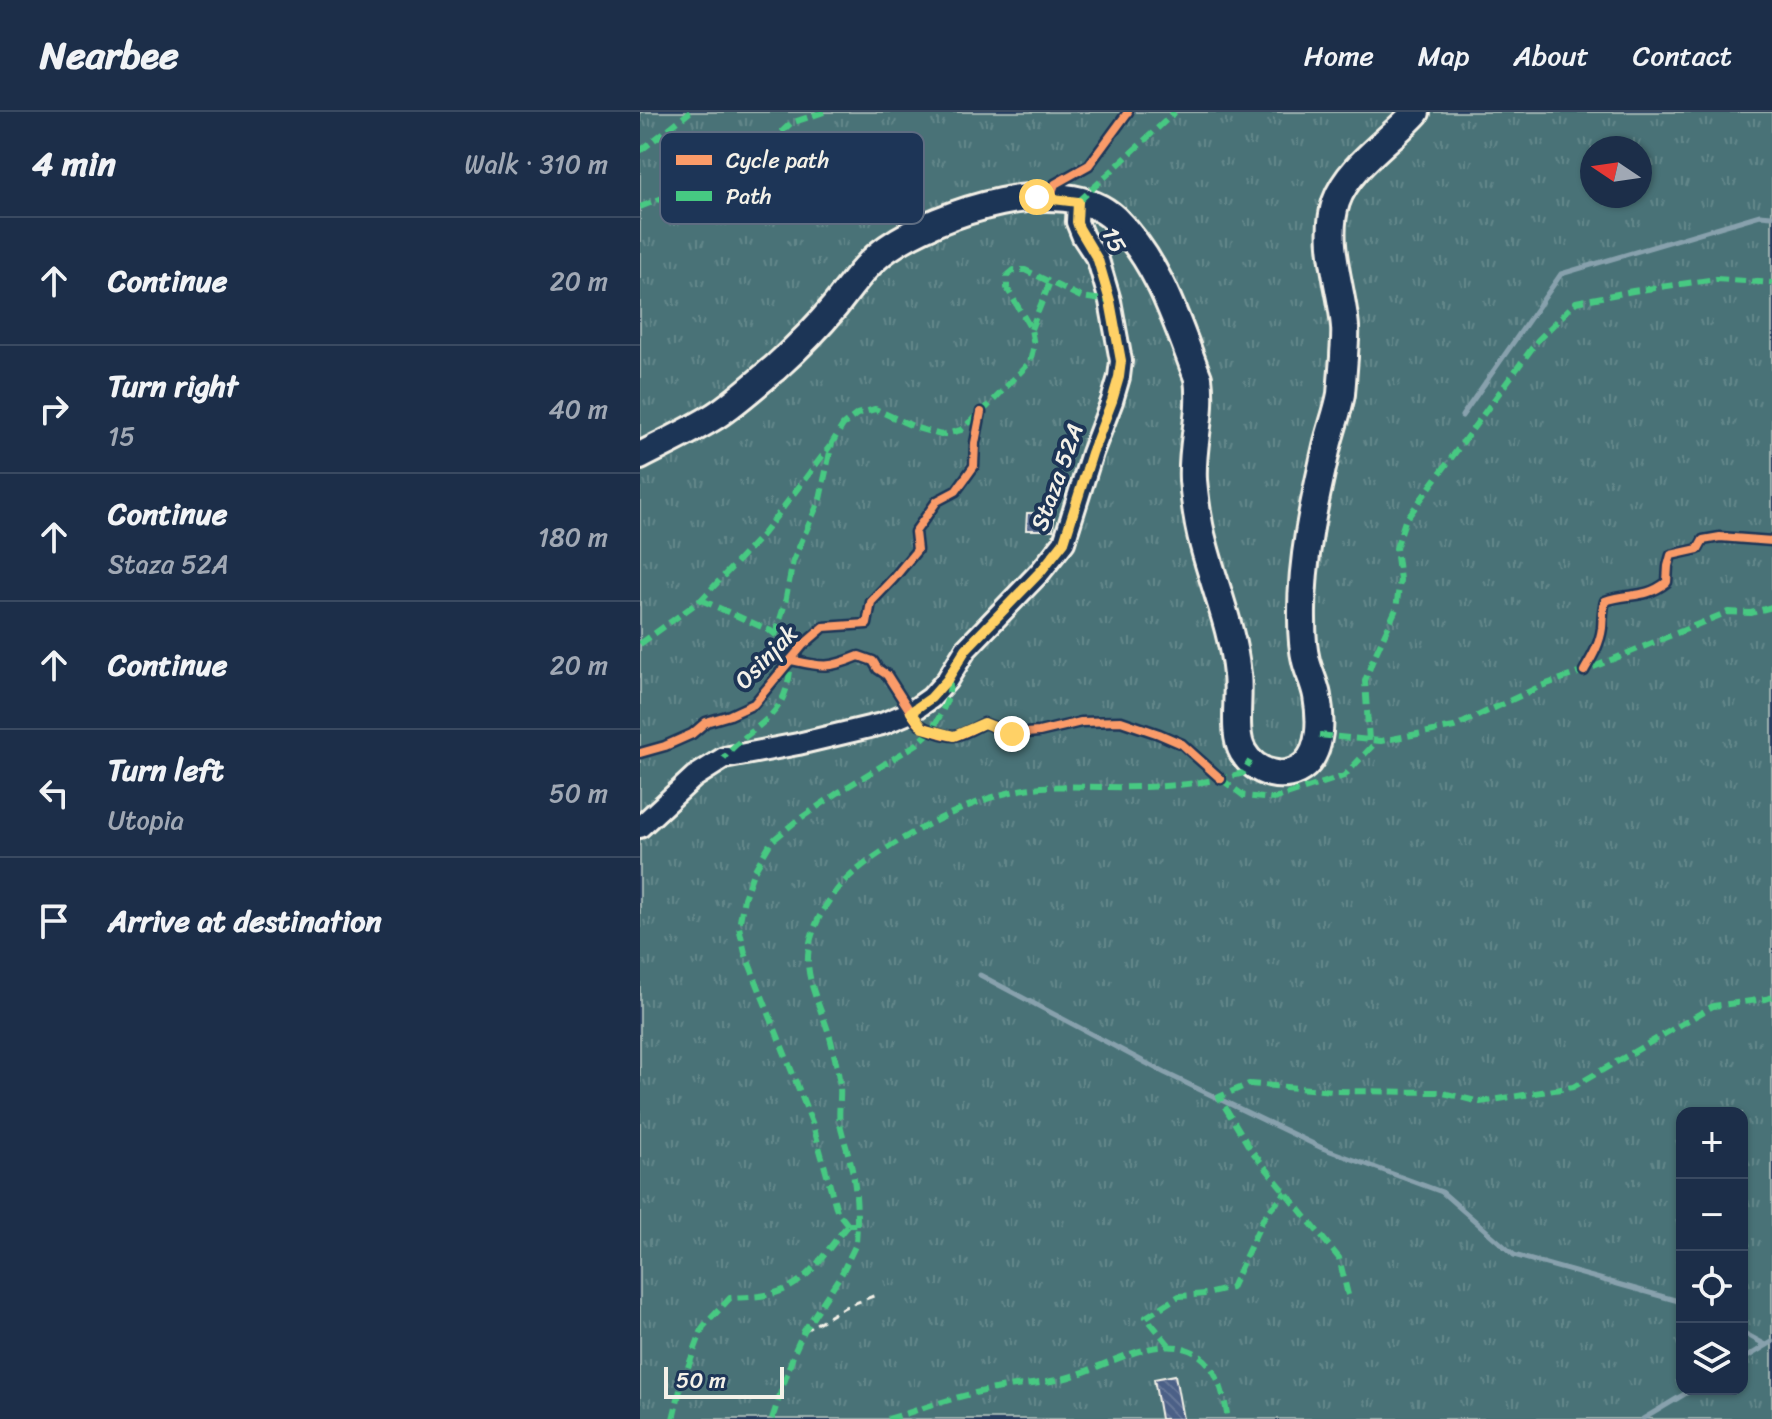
<!DOCTYPE html>
<html lang="en">
<head>
<meta charset="utf-8">
<style>
	body { margin:0; font-family:Sriracha,sans-serif; background:#293a53; color:#f1f3f6 }
	.controls { position:absolute; right:24px; bottom:24px; display:grid; overflow:hidden; border-radius:16px; box-shadow:0 2px 6px #0004 }
	.controls button { width:72px; height:72px; display:grid; place-items:center; padding:0; border:0; border-bottom:2px solid #3a4a61; background:#1c2e49; color:#f1f3f6; font:40px sans-serif }
	.compass { position:absolute; left:940px; top:24px; width:72px; height:72px; border-radius:50%; background:#1c2e49; box-shadow:0 2px 6px #0004; rotate:283deg }
	.scale { position:absolute; left:24px; bottom:20px; width:120px; box-sizing:border-box; padding-left:8px; border:4px solid #f4f1e8; border-top:0; font-size:22px; line-height:28px; white-space:nowrap; color:#f4f1e8; -webkit-text-stroke:6px #1d3557; paint-order:stroke }
	.stop { position:absolute; width:24px; height:24px; margin:-18px; border:6px solid #ffd166; border-radius:50%; background:#fff }
	.stop.end { background:#ffd166; border-color:#fff; box-shadow:0 2px 8px #0008 }
	.list { margin:0; padding:0; list-style:none }
	h2 { display:flex; justify-content:space-between; align-items:center; height:104px; margin:0; padding:0 32px; font-size:34px }
	h2 small { font-size:26px; font-weight:400; color:#a0a8b4 }
	.list li { display:grid; grid-template-columns:52px 1fr auto; gap:24px; align-items:center; box-sizing:border-box; height:128px; padding:0 32px; border-top:2px solid #3a4a61 }
	.list b { display:block; font-size:30px; white-space:nowrap }
	.list p { margin:0; font-size:26px; white-space:nowrap; color:#a0a8b4 }
	.list em { font-size:26px; font-style:normal; color:#a0a8b4 }
	.icon { flex:none; width:44px; height:44px; fill:none; stroke:currentColor; stroke-width:2; stroke-linecap:round; stroke-linejoin:round }
	.map { position:relative; flex:none; width:1132px; height:1307px; overflow:hidden }
	header { display:flex; align-items:center; gap:48px; box-sizing:border-box; height:112px; padding:0 40px; background:#1c2e49; border-bottom:2px solid #3a4a61 }
	header strong { font-size:38px }
	nav { display:flex; gap:44px; margin-inline-start:auto; font-size:28px }
	main { display:flex }
	aside { flex:1; background:#1c2e49 }
	.map>svg:first-child { display:block }
	.park { fill:url(#park-tufts); stroke:#9eb2b0; stroke-width:2; fill-rule:evenodd }
	.lines { fill:none; stroke-linecap:round; stroke-linejoin:round }
	.stream { stroke:#88a1ad; stroke-width:5 }
	.building { fill:url(#building-back-hatch); stroke:#f4f1e8; stroke-width:2 }
	.minor-casing { stroke:#f4f1e8; stroke-width:26 }
	.major-casing { stroke:#f4f1e8; stroke-width:32 }
	.path { stroke:#f4f1e8; stroke-width:3; stroke-dasharray:8 6; stroke-linecap:butt }
	.minor { stroke:#1d3557; stroke-width:20 }
	.major { stroke:#1d3557; stroke-width:26 }
	.quiet { stroke:#46c982; stroke-width:6; stroke-dasharray:12 6; stroke-linecap:butt }
	.cycleway-casing { stroke:#1d3557; stroke-width:13 }
	.cycleway { stroke:#fa9b69; stroke-width:8 }
	.route { stroke:#ffd166; stroke-width:10 }
	.labels { text-anchor:middle; stroke-width:8; stroke-linejoin:round; paint-order:stroke }
	.street-label { font-size:24px; fill:#f4f1e8; stroke:#1d3557 }
	.key { fill:#1d3557; stroke:#5e6d82; stroke-width:2 }
	.key-label { font-size:22px; fill:#f4f1e8 }
</style>
</head>
<body>
<header>
<strong>Nearbee</strong>
<nav><a>Home</a><a>Map</a><a>About</a><a>Contact</a></nav>
</header>
<main>
<aside>
<h2>4 min<small>Walk · 310 m</small></h2>
<ul class="list">
<li><svg class="icon" aria-label="ahead" viewBox="0 0 24 24"><path d="M12 20V5M6 11l6-6 6 6"/></svg><div><b>Continue</b></div><em>20 m</em></li>
<li><svg class="icon" aria-label="right" viewBox="0 0 24 24"><path d="M7 20v-9h11M14 6l5 5-5 5"/></svg><div><b>Turn right</b><p>15</p></div><em>40 m</em></li>
<li><svg class="icon" aria-label="ahead" viewBox="0 0 24 24"><path d="M12 20V5M6 11l6-6 6 6"/></svg><div><b>Continue</b><p>Staza 52A</p></div><em>180 m</em></li>
<li><svg class="icon" aria-label="ahead" viewBox="0 0 24 24"><path d="M12 20V5M6 11l6-6 6 6"/></svg><div><b>Continue</b></div><em>20 m</em></li>
<li><svg class="icon" aria-label="left" viewBox="0 0 24 24"><path d="M17 20v-9H6M10 6l-5 5 5 5"/></svg><div><b>Turn left</b><p>Utopia</p></div><em>50 m</em></li>
<li><svg class="icon" aria-label="arrive" viewBox="0 0 24 24"><path d="M6 21V4h12l-3 4 3 4H6"/></svg><div><b>Arrive at destination</b></div></li>
</ul>
</aside>
<div class="map">
<svg width="1132" height="1307" viewBox="0 0 1132 1307">
	<defs>
		<pattern id="park-tufts" width="24" height="20" patternUnits="userSpaceOnUse" patternTransform="scale(2)"><rect width="24" height="20" fill="#497277"/><path d="M3 7l-1-3M5 7V3M7 7l1-3M15 17l-1-3M17 17v-4M19 17l1-3" fill="none" stroke="#64878a"/></pattern>
		<pattern id="building-back-hatch" width="6" height="6" patternUnits="userSpaceOnUse" patternTransform="scale(2)"><rect width="6" height="6" fill="#4c6087"/><path d="M-1 5l2 2M0 0l6 6M5-1l2 2" fill="none" stroke="#667798"/></pattern>
	</defs>
	<rect width="100%" height="100%" fill="#263e61"/>
	<filter id="ink" filterUnits="userSpaceOnUse"><feTurbulence type="fractalNoise" baseFrequency=".0125" numOctaves="2"/><feDisplacementMap in="SourceGraphic" scale="16" xChannelSelector="R" yChannelSelector="G"/><feConvolveMatrix kernelMatrix="1 2 1 2 8 2 1 2 1" color-interpolation-filters="sRGB"/></filter>
	<g filter="url(#ink)">
		<path class="park" d="M0,0H1132V1307H0ZM952,36H1000V84H952ZM1042,1001H1102V1277H1042Z"/>
		<g class="lines">
			<g class="stream">
				<path d="M822,304L921,162L1120,103L1132,104"/>
				<path d="M340,863L525,961L682,1036L802,1080L874,1143L1042,1190"/>
				<path d="M1102,1220L1126,1233"/>
				<path d="M1102,1248L1132,1230"/>
				<path d="M1003,1307L1053,1277"/>
			</g>
		</g>
		<g class="building">
			<path d="M387,401H400V406H414L413,418H386Z"/>
			<path d="M535,1263L543,1307H521L514,1267Z"/>
		</g>
		<g class="lines">
			<defs>
				<path id="minor" d="M0,715L54,665L84,646L158,632L242,612L271,600L291,586L307,568L326,537L401,459L424,430L452,341L472,289L479,265L481,249L470,189L458,148L443,125L437,110L438,90"/>
				<path id="major" d="M0,344C25,331 51,319 75,304C96,290 116,272 136,255C157,236 177,216 195,194C211,174 226,151 248,136C298,101 423,58 475,107C519,150 537,211 558,266C563,303 551,332 553,368C555,390 558,413 564,434C575,476 593,519 597,563C600,585 592,621 603,640C615,661 645,671 665,653C682,637 681,606 677,584C675,572 669,561 666,549C663,537 662,521 662,507C661,449 674,391 687,334C691,317 698,299 701,282C702,270 703,257 704,245C704,236 706,225 705,215C702,175 683,130 696,90C708,55 751,28 776,0"/>
			</defs>
			<use href="#minor" class="minor-casing"/>
			<use href="#major" class="major-casing"/>
			<path class="path" d="M164,1219L205,1195L236,1183"/>
			<use href="#minor" class="minor"/>
			<use href="#major" class="major"/>
			<g class="quiet">
				<path d="M0,39L50,0"/>
				<path d="M438,90L535,0"/>
				<path d="M0,95L68,68L117,43L151,11L184,0"/>
				<path d="M391,217L410,170"/>
				<path d="M61,488L131,519L150,535C152,558 149,584 132,602C117,618 97,628 84,646"/>
				<path d="M135,524L145,491L153,449L180,387L192,331L203,313L217,302L235,297L277,316L301,323L321,318L348,294L390,250L394,233L391,217L367,176V164L374,158H385L441,185L470,189"/>
				<path d="M0,532L61,488L123,422L190,334"/>
				<path d="M679,623L741,629L814,615L901,574L944,559L1088,500L1111,501L1132,495"/>
				<path d="M729,629L725,569L732,550L756,497L760,468L756,436L765,409L898,228L936,190L993,179L1076,167L1132,171"/>
				<path d="M581,667L604,684L634,687L704,664L737,629"/>
				<path d="M208,1113L197,1099L173,1013L105,841L99,815L104,786L113,761L131,730L155,710L199,680L277,632L291,619L301,602L308,586L310,573L307,568"/>
				<path d="M217,1113C217,1092 216,1073 211,1053C208,1039 203,1026 200,1012C198,1000 201,987 200,975C199,962 195,947 192,933C186,906 170,880 168,852C166,818 191,779 217,758C259,724 332,686 385,677C411,673 438,675 464,675C511,676 558,674 603,661L610,649"/>
				<path d="M708,1183L699,1146L611,1038L579,985L609,972L693,979L799,980L840,990L933,975L1073,894L1126,887L1132,885"/>
				<path d="M529,1233L506,1205L539,1184L567,1182L591,1176L624,1105L646,1080"/>
				<path d="M33,1307L41,1274L63,1215L90,1186C105,1185 121,1185 135,1181C170,1171 185,1139 208,1113"/>
				<path d="M132,1307L154,1241L164,1219L202,1161L216,1132L217,1113H208"/>
				<path d="M248,1307C283,1297 318,1283 355,1277C377,1273 400,1272 422,1267C460,1258 508,1225 546,1237C577,1247 583,1279 588,1307"/>
			</g>
			<defs>
				<g id="cycleway">
					<path d="M410,86L415,72L449,53L488,0"/>
					<path d="M151,548C182,555 188,557 219,544L233,549L238,557L247,563L277,610C284,617 304,624 314,624C323,623 336,615 344,611L372,622L399,620L441,610L481,609L519,622L542,632L581,667"/>
					<path d="M944,559C952,545 960,532 962,516C963,506 962,499 965,489C989,480 1004,488 1027,470L1028,454L1031,443L1058,437L1063,428L1080,425L1132,429"/>
					<path d="M0,641L25,634L52,622L66,610L90,603L114,592L163,533L184,515L227,512L231,490L253,467L277,438L275,420L297,389L316,379L334,354L335,331L341,300"/>
				</g>
			</defs>
			<use href="#cycleway" class="cycleway-casing"/>
			<use href="#cycleway" class="cycleway"/>
		</g>
	</g>
	<g class="lines" filter="url(#ink)">
		<path class="route" d="M372,622L344,611L314,624L283,616L271,600L291,586L307,568L326,537L401,459L424,430L452,341L472,289L479,265L481,249L470,189L458,148L439,116L437,110L438,90L397,85"/>
	</g>
	<g class="labels">
		<g class="street-label">
			<text transform="translate(474 128) rotate(63)" y="8">15</text>
			<text transform="translate(417 365) rotate(-70)" y="8">Staza 52A</text>
			<text transform="translate(126 545) rotate(-46)" y="8">Osinjak</text>
		</g>
	</g>
	<rect x="20" y="20" width="264" height="92" rx="12" class="key"/>
	<rect x="36" y="43" width="36" height="10" fill="#fa9b69"/>
	<rect x="36" y="79" width="36" height="10" fill="#46c982"/>
	<g class="key-label">
		<text x="86" y="56">Cycle path</text>
		<text x="86" y="92">Path</text>
	</g>
</svg>
<div class="controls">
<button>+</button>
<button>−</button>
<button><svg class="icon" aria-label="locate" viewBox="0 0 24 24"><circle cx="12" cy="12" r="6"/><path d="M12 2v4M12 18v4M2 12h4M18 12h4"/></svg></button>
<button><svg class="icon" aria-label="layers" viewBox="0 0 24 24"><path d="M12 4l9 5-9 5-9-5zM3 14l9 5 9-5"/></svg></button>
</div>
<svg class="compass" viewBox="-18 -18 36 36"><path d="M0-13l5 13h-10z" fill="#e53935"/><path d="M0 13l5-13h-10z" fill="#a0a8b4"/></svg>
<div class="scale">50 m</div>
<div class="stop" style="left:397px;top:85px"></div>
<div class="stop end" style="left:372px;top:622px"></div>
</div>
</main>
</body>
</html>
